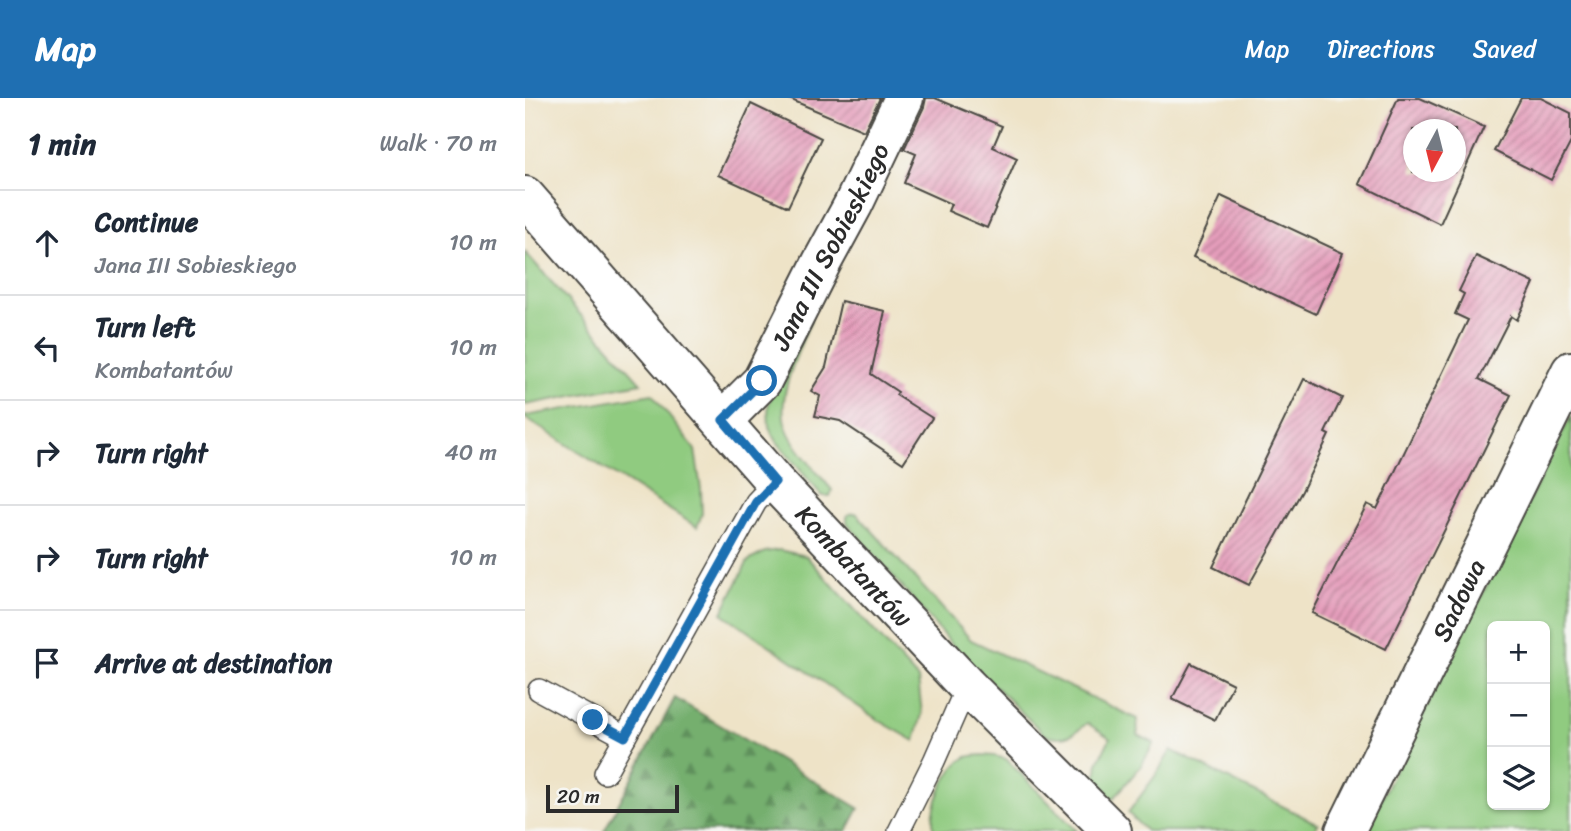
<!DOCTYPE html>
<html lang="en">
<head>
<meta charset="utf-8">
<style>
	body { margin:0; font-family:Sriracha,sans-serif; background:#f2f2f3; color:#1f2937 }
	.controls { position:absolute; right:21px; bottom:21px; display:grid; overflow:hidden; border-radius:10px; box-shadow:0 2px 5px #0004 }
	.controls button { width:63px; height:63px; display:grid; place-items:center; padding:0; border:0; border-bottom:2px solid #e0e1e3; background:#fff; color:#1f2937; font:35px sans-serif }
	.compass { position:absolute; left:878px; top:21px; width:63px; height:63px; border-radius:50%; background:#fff; box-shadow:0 2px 5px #0004; rotate:187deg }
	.scale { position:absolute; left:21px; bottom:18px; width:133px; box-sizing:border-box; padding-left:7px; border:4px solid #2b2b2b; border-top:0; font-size:19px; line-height:24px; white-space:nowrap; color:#2b2b2b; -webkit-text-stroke:5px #f6f6f2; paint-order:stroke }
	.stop { position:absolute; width:21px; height:21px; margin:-16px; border:5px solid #1f6fb2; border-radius:50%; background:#fff }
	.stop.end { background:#1f6fb2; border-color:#fff; box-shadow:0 2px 7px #0008 }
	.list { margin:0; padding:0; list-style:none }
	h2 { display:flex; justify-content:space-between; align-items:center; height:91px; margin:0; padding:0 28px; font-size:30px }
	h2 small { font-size:23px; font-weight:400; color:#747a83 }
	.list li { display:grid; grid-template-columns:46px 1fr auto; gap:21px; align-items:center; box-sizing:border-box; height:105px; padding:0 28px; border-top:2px solid #e0e1e3 }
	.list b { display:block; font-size:26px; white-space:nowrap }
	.list p { margin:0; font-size:23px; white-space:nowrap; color:#747a83 }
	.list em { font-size:23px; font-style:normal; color:#747a83 }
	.icon { flex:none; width:38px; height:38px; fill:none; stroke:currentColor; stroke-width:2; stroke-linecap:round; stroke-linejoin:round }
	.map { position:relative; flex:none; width:1046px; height:733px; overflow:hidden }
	header { display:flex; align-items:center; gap:42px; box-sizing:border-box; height:98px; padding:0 35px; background:#1f6fb2; color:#fff }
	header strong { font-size:33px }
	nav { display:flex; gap:38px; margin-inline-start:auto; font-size:24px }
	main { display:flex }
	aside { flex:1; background:#fff }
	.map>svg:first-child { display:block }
	.green { fill:#90cb80; stroke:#5e7b56; stroke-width:2; fill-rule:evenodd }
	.forest { fill:url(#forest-firs); stroke:#506d4c; stroke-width:2 }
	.building { fill:url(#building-hatch); fill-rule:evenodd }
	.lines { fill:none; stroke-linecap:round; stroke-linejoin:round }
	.service-casing { stroke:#484742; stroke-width:24 }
	.minor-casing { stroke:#484742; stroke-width:42 }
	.service { stroke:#fff; stroke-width:21 }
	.minor { stroke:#fff; stroke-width:38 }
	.route { stroke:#1f6fb2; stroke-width:9 }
	.labels { text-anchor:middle; stroke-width:5; stroke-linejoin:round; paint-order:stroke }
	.street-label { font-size:26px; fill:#2b2b2b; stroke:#f6f6f2 }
</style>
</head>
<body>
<header>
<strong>Map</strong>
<nav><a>Map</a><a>Directions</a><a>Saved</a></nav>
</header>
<main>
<aside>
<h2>1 min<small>Walk · 70 m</small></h2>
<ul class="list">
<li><svg class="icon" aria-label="ahead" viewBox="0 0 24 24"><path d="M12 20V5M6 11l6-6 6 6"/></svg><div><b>Continue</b><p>Jana III Sobieskiego</p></div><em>10 m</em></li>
<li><svg class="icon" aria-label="left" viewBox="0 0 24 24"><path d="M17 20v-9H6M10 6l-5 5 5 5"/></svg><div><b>Turn left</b><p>Kombatantów</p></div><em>10 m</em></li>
<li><svg class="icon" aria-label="right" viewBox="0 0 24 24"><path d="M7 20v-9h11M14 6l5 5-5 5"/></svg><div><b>Turn right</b></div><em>40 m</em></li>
<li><svg class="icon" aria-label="right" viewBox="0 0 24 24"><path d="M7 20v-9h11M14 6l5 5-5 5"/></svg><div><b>Turn right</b></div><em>10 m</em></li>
<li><svg class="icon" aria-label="arrive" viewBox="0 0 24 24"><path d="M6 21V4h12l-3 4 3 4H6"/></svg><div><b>Arrive at destination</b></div></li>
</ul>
</aside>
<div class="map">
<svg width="1046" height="733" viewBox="0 0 1046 733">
	<defs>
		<pattern id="forest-firs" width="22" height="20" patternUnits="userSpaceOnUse" patternTransform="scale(1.75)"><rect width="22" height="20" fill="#74af6e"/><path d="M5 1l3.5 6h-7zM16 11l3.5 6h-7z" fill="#5f8f5b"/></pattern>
		<pattern id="building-hatch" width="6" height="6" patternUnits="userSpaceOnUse" patternTransform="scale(1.75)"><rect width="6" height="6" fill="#e59dbb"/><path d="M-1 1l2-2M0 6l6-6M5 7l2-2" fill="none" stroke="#ba8098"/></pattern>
	</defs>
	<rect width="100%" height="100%" fill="#f6f6f2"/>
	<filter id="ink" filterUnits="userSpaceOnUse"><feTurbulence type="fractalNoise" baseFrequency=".0143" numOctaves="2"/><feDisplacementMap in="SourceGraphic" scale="14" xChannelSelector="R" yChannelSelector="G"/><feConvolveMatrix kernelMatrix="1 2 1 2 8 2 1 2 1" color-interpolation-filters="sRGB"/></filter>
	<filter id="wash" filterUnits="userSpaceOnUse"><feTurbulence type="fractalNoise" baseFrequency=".00686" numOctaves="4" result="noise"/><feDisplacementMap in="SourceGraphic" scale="28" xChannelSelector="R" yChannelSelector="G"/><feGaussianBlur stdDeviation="1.57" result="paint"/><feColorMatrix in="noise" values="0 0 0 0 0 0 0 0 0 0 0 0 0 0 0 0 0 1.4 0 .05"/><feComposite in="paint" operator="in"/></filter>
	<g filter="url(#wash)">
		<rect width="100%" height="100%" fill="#eee3c7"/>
		<g class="green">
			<path d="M0,154L116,285L0,307Z"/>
			<path d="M286,221C275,250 249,301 262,331C270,351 293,375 307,392L305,398H297L252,344L244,329L243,308L250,288Z"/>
			<path d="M127,296L170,352L176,391L177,416L172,429L0,320V318Z"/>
			<path d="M1046,318V733H840ZM967,528H1020V707H967Z"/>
			<path d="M331,415L446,542L612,621L613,637L629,645L616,668L589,700L587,701L571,681L573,665L585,640L562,625C547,638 540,642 520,637L427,547L322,425V419L324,416Z"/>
			<path d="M254,452L281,458L393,581L397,616L390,643L353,622L197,515L223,463L240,454Z"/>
			<path d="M646,652L793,726L789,733H621L603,715L633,674Z"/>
			<path d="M457,657L469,658L481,661L552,733H409C404,712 421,671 440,660C445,657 452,658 457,657Z"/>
		</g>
		<path class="forest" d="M150,600L334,710L322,733H79Z"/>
		<g id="blocks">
			<g class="building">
				<path d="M262,0H355L339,33Z"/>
				<path d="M401,0H410L477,28L468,49L492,60L462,130L423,113L426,106L379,85L391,56L379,51L399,9Z"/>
				<path d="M873,0H895L959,29L915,126L834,86ZM888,32H930V74H888Z"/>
				<path d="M996,0H1016L1046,15V44L1026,82L969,53Z"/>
				<path d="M226,6L296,40L263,109L193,77Z"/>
				<path d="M696,98L818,155L791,216L668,159Z"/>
				<path d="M951,158L1009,185L992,222L986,218L954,281L986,297L861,551L787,515L842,406L852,411L943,222L930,216L939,196L934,193Z"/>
				<path d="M316,203L360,213L346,276L373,294L371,297L407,320L378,365L315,323L290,318L295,298L286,293L301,269Z"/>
				<path d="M779,281L817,300L800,335L804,337L777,393L724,487L688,469Z"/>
				<path d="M666,565L708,586L690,622L647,601Z"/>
			</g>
		</g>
	</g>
	<g filter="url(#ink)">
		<use href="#blocks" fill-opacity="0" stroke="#484742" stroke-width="2"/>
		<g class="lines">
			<defs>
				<g id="service">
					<path d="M14,592L100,639"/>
					<path d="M80,675L231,404L250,384"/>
					<path d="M374,733L409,663L442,588"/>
				</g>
				<g id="minor">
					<path id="s1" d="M0,98L250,384L442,588L587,733"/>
					<path id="s2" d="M198,322L237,283L297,164L328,107L379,0"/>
					<path id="s3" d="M820,733L1046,273"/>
				</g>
			</defs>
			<use href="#service" class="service-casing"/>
			<use href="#minor" class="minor-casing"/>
			<use href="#service" class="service"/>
			<use href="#minor" class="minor"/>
		</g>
	</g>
	<g class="lines" filter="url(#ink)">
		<path class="route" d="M68,622L100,639L231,404L250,384L198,322L237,283"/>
	</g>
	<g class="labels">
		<g class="street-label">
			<text dy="9" stroke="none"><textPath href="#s2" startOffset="206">Jana III Sobieskiego</textPath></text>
			<text dy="9" stroke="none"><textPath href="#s1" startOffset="495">Kombatantów</textPath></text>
			<text dy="9" stroke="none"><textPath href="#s3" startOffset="257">Sadowa</textPath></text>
		</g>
	</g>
</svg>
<div class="controls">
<button>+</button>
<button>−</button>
<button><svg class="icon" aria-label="layers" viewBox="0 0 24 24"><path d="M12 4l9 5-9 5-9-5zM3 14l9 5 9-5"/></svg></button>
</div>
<svg class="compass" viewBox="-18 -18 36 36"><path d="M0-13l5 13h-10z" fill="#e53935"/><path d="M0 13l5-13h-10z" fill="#747a83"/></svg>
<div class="scale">20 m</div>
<div class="stop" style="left:237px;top:283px"></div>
<div class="stop end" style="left:68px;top:622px"></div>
</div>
</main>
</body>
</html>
